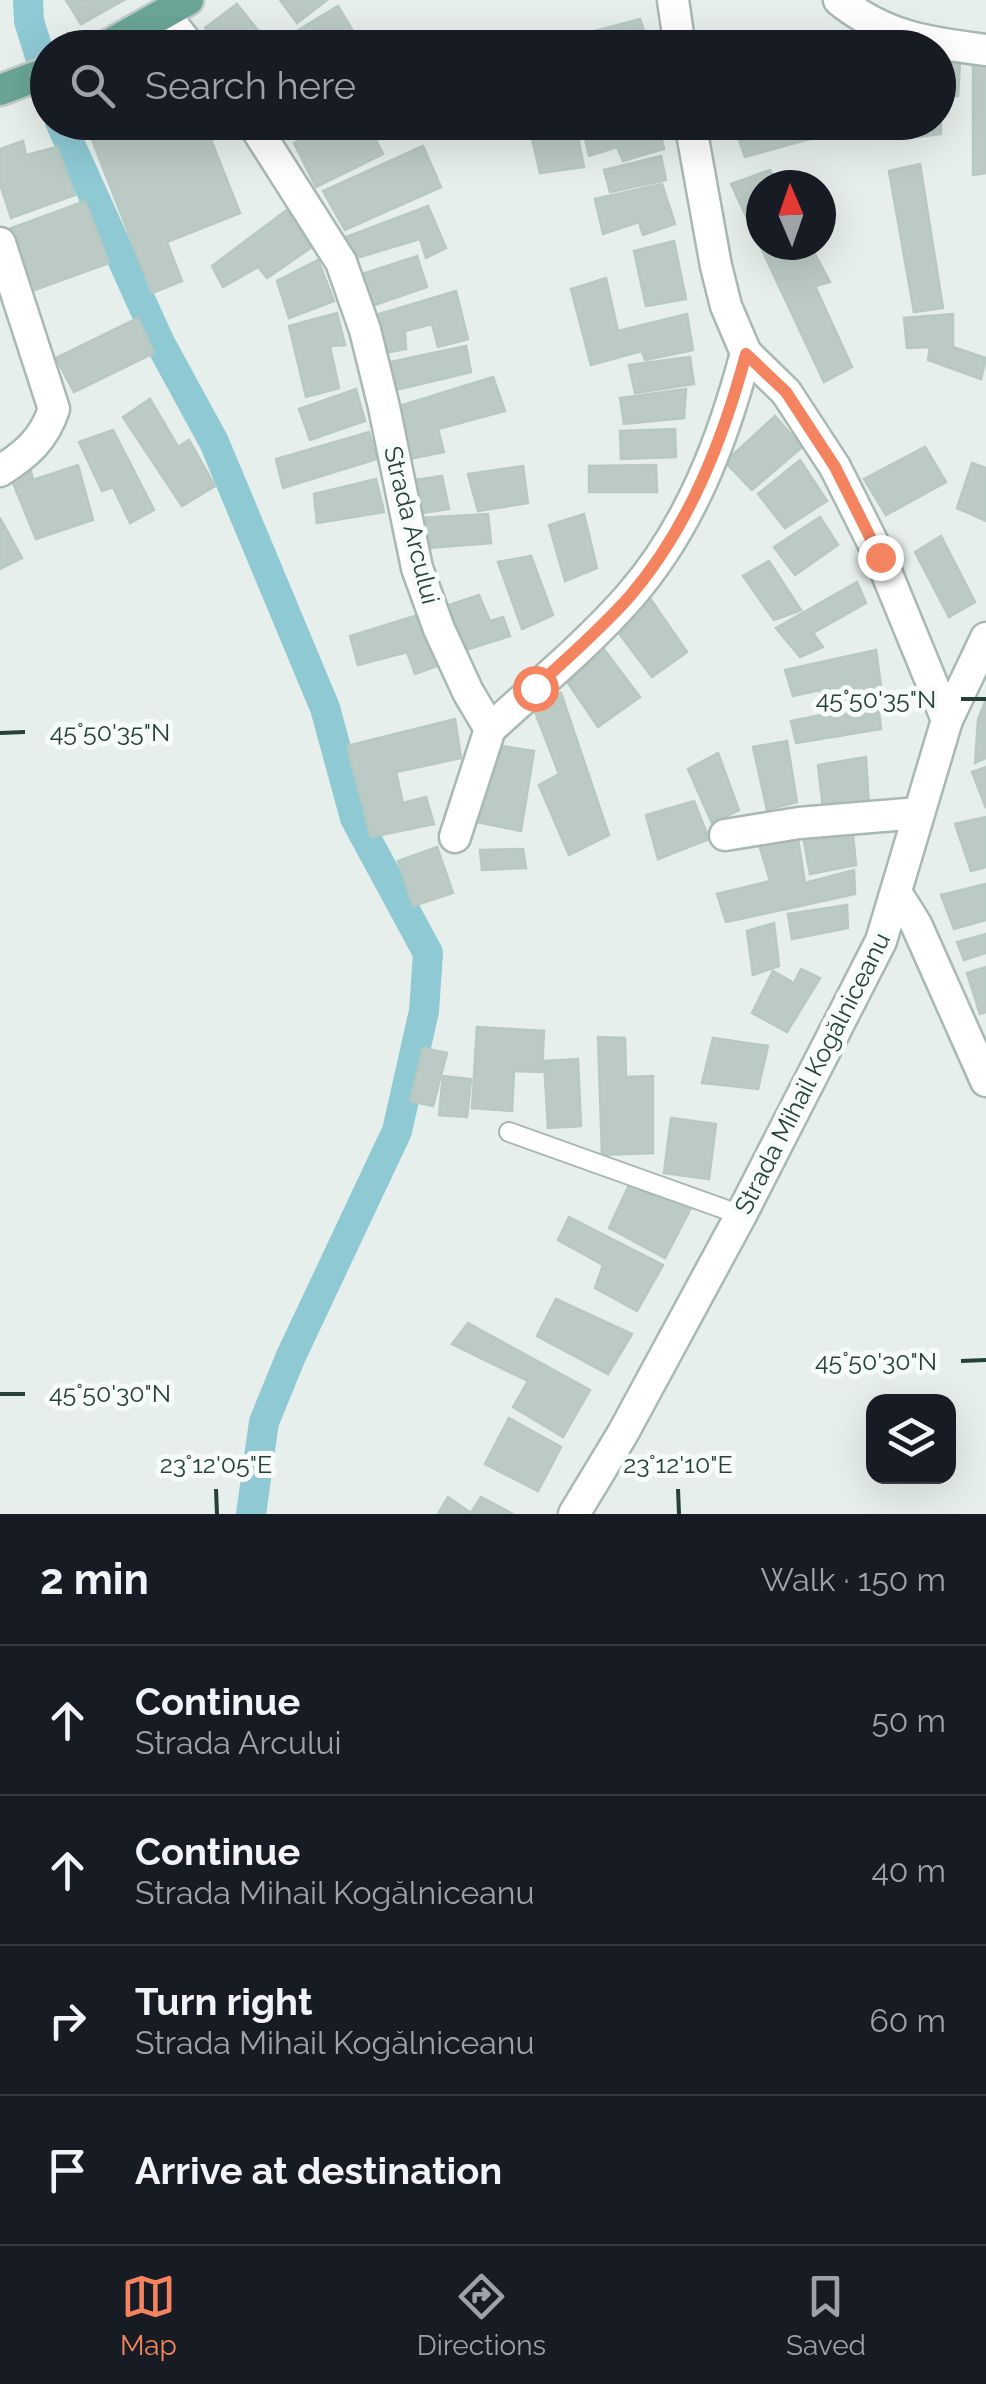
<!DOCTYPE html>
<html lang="en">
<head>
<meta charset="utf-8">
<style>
	body { margin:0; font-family:Raleway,sans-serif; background:#242831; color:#f1f3f6 }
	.controls { position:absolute; right:30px; bottom:30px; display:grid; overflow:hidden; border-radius:20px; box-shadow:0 10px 40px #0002 }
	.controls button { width:90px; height:90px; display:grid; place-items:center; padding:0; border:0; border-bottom:2px solid #363941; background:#171b24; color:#f1f3f6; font:50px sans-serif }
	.compass { position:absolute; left:746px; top:170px; width:90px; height:90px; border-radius:50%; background:#171b24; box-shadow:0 10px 40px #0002; rotate:358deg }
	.stop { position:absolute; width:30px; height:30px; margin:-22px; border:8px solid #f4845f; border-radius:50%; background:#fff }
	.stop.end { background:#f4845f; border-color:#fff; box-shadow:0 2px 10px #0008 }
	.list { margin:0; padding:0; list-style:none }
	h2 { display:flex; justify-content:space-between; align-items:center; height:130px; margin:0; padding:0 40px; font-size:42px }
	h2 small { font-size:32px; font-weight:400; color:#9ea1a6 }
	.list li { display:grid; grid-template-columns:65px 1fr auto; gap:30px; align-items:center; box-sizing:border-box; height:150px; padding:0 40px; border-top:2px solid #363941 }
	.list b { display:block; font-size:38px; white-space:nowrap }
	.list p { margin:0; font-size:32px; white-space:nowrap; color:#9ea1a6 }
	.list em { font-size:32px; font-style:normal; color:#9ea1a6 }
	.icon { flex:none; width:55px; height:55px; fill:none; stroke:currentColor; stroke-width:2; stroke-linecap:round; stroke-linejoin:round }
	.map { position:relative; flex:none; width:986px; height:1514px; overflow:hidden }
	.search { position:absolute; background:#171b24; box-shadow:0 10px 40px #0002; left:30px; right:30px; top:30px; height:110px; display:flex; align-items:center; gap:25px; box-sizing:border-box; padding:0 35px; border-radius:55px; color:#9ea1a6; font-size:38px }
	.sheet { height:730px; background:#171b24 }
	nav { display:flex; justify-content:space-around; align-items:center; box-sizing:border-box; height:140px; border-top:2px solid #363941; background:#171b24; font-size:28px; color:#9ea1a6 }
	nav a { display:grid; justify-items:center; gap:5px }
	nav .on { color:#f4845f }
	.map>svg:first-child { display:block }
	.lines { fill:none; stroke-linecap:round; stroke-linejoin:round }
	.canal { stroke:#8ec9d4; stroke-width:30 }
	.building { fill:#bbcac4; stroke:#b8c9c2; stroke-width:2.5 }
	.service-casing { stroke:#a8b8b2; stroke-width:22 }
	.minor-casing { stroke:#a8b8b2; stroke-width:35 }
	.primary-casing { stroke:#c2cac8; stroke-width:35 }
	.service { stroke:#fff; stroke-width:18 }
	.minor { stroke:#fff; stroke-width:30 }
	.primary { stroke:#6aa596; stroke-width:30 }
	.route { stroke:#f4845f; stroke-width:12 }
	.ticks { fill:none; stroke:#24423a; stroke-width:4 }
	.labels { text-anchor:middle; stroke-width:10; stroke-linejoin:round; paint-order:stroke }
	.street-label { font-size:25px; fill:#24423a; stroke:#f7fbf9 }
	.ticks-label { font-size:25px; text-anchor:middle; fill:#24423a; stroke:#f7fbf9; stroke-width:10; stroke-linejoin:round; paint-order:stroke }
</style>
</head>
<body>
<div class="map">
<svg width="986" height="1514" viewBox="0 0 986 1514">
	<rect width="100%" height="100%" fill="#e6efeb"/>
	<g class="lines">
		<g class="canal">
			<path d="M28,0L29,21L48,82"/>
			<path d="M60,122L160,343L214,442L325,708L355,818L428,953L424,1011L397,1131L291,1356L264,1422L251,1514"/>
		</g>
	</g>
	<g class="building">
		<path d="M66,0H124L81,24Z"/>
		<path d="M280,0H327L297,23Z"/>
		<path d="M237,4L272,48H221L205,28Z"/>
		<path d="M338,6L363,48H300L292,34Z"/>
		<path d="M640,19L650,48H547L546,44Z"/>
		<path d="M938,61H960L958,96H941V134L918,137V122H938Z"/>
		<path d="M973,64L986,65V173L973,175Z"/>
		<path d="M85,122H204L240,213L167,242L182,281L152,293Z"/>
		<path d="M336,122H402L374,136L383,154L316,187L294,143Z"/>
		<path d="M528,122H575L584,167L540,173Z"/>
		<path d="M581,122H657L664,149L623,161L617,147L589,156Z"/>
		<path d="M733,122H871L745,157Z"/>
		<path d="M23,141L26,155L57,147L75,195L11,218L0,184V149Z"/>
		<path d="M423,146L441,187L345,230L323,191Z"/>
		<path d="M661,156L666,180L610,192L604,170Z"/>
		<path d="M920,164L943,308L914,312L889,171Z"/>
		<path d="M770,170L778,185H761V245H810L830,282L815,286L852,367L824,382L731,184Z"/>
		<path d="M662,184L675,224L643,235L639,222L603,234L595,199Z"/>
		<path d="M85,201L109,263L32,291L9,229Z"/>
		<path d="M428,206L446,248L426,258L420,239L353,259L346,237Z"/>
		<path d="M288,209L312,247L267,278L258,267L223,287L212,266Z"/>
		<path d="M674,241L686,299L646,306L634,251Z"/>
		<path d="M417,256L427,287L369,307L359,275Z"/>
		<path d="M318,260L334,301L289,318L277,281Z"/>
		<path d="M606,278L618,331L687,314L693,350L645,360L642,351L591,365L571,289Z"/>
		<path d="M456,291L468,339L438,347L432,324L405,331L406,349L384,353L372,316Z"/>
		<path d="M337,313L345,345L330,346L339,388L306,397L289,326Z"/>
		<path d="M953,314V347L986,358L981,379L928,360L930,347L907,348L904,318Z"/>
		<path d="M138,318L154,353L74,392L56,358Z"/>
		<path d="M466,346L471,372L392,391L386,363Z"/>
		<path d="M690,357L694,384L635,393L629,365Z"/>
		<path d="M493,377L505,411L438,429L444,452L409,459L396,407Z"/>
		<path d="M356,389L365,421L310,440L299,409Z"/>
		<path d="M686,389L684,418L624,424L620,398Z"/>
		<path d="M150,399L178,447L189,440L215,486L182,506L123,417Z"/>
		<path d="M775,416L802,447L752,490L725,462Z"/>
		<path d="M675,429L676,457L621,459L620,431Z"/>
		<path d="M113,430L154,510L130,523L113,487L102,491L79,442Z"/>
		<path d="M369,432L377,459L283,488L276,459Z"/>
		<path d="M925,447L946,482L886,515L864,479Z"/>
		<path d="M800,460L827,501L785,528L758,494Z"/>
		<path d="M972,463L986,468V521L957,508Z"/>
		<path d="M78,465L93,520L36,539L11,478L30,467L33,480Z"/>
		<path d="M656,465L657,492H589V466Z"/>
		<path d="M523,466L528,503L478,511L468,474Z"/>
		<path d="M442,476L449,509L415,514L408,481Z"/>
		<path d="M376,479L384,512L317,523L314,494Z"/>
		<path d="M488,514L491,543L428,548L420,518Z"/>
		<path d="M584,514L597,568L565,581L549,525Z"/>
		<path d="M820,517L838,545L795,575L774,547Z"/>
		<path d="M0,518L22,558L0,569Z"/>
		<path d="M941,536L975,602L949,617L915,552Z"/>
		<path d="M531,556L553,615L522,629L498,562Z"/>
		<path d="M769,561L801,610L774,620L743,576Z"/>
		<path d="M857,582L866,603L813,633L823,647L800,657L776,628Z"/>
		<path d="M647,594L687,652L652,677L615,628Z"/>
		<path d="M479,595L490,621L503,617L510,636L466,650L446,606Z"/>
		<path d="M421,614L440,665L415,674L407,652L358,665L350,636Z"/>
		<path d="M603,648L640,697L598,727L568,683Z"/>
		<path d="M876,650L882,693L822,705L820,690L793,696L785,670Z"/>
		<path d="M561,693L609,835L569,855L539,785L559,774L532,704Z"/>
		<path d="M986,699V758L975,763L978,720Z"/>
		<path d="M878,704L881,729L796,743L791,721Z"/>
		<path d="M455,719L461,758L396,772L403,803L426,797L434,824L371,837L347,746Z"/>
		<path d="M787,741L797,802L767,810L753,747Z"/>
		<path d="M496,745L534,751L521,831L477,822Z"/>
		<path d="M718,753L739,810L712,823L688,769Z"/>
		<path d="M866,757L869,807L823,808L818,765Z"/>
		<path d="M986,767V808L972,772Z"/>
		<path d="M694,801L709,839L658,859L646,815Z"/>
		<path d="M986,817V867L971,871L955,824Z"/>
		<path d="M852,826L856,865L810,874L802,831Z"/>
		<path d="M797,833L805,883L854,870L855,894L726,922L717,894L770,881L758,841Z"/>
		<path d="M437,847L453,893L413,906L398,861Z"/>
		<path d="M523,849L526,868L482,870L480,850Z"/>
		<path d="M986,884V920L954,929L941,895Z"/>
		<path d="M847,905L848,928L792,939L788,914Z"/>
		<path d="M774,923L779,966L753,975L747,931Z"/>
		<path d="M986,934V953L964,960L957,942Z"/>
		<path d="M986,967V1012L980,1014L967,973Z"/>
		<path d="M801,969L820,978L787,1032L752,1013L773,971L794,983Z"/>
		<path d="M477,1027L544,1031L542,1072L514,1071L512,1111L472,1108Z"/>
		<path d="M598,1037L625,1038L626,1077L653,1076V1153L602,1155Z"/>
		<path d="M713,1038L768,1046L758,1089L702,1083Z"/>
		<path d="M423,1048L447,1053L433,1106L410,1101Z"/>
		<path d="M578,1059L581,1126L548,1128L544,1061Z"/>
		<path d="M443,1076L471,1079L467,1117L439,1115Z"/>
		<path d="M671,1118L716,1124L709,1179L664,1173Z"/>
		<path d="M632,1179L692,1206L665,1258L609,1228Z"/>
		<path d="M569,1217L663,1265L637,1311L595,1288L603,1265L558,1240Z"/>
		<path d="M556,1299L632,1334L608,1374L537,1336Z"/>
		<path d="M468,1323L590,1390L563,1437L513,1407L528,1381L452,1344Z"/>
		<path d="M509,1418L561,1447L538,1491L485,1464Z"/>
		<path d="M448,1497L471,1513L481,1497L513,1514H438Z"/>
	</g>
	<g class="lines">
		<defs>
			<path id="service" d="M509,1132L741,1215"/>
			<g id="minor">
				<path d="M673,0L680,48"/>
				<path d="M839,0C885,37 929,43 986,50"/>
				<path d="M165,15L191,48"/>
				<path d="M252,122L341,262L365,330L384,407L417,568L439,629L468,692L490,729C537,686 588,644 630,596C690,527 723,440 746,353"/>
				<path d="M0,243L54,409C44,439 27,454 0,471"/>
				<path d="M947,720L986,638"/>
				<path d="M725,835L799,823L919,813"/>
				<path d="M455,837L490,729"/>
				<path d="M897,894L916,924L986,1081"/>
				<path d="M574,1514L623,1433L741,1215L881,941L947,720L880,557L835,467L786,392L746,353L726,306L716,266L690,122"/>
			</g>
			<g id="primary">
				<path d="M103,48L188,0"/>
				<path d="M0,90L48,72"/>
			</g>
		</defs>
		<use href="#service" class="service-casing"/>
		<use href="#minor" class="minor-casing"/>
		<use href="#primary" class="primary-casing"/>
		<use href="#service" class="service"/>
		<use href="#minor" class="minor"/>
		<use href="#primary" class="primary"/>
	</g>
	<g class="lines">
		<path class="route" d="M535,688C567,658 601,629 630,596C689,527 723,440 746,354L786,392L835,467L880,557"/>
	</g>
	<path class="ticks" d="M961,699H986M0,733L25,732M961,1361L986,1360M0,1394H25M216,1489L217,1514M678,1489L679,1514"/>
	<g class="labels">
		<g class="street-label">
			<text transform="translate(412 525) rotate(76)" y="9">Strada Arcului</text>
			<text transform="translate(812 1073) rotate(-63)" y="9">Strada Mihail Kogălniceanu</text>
		</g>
	</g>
	<g class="ticks-label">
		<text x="876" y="708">45°50'35"N</text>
		<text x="110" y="741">45°50'35"N</text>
		<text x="876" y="1370">45°50'30"N</text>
		<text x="110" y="1402">45°50'30"N</text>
		<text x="216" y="1473">23°12'05"E</text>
		<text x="678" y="1473">23°12'10"E</text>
	</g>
</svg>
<div class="controls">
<button><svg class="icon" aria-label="layers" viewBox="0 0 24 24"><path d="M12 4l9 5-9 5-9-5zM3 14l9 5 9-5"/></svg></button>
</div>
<svg class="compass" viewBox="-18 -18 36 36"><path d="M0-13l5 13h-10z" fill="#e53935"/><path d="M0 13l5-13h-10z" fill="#9ea1a6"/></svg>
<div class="stop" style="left:535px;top:688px"></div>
<div class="stop end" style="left:880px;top:557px"></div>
<div class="search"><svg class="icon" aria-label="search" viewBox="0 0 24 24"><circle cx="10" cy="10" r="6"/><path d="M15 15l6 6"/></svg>Search here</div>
</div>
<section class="sheet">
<h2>2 min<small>Walk · 150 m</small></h2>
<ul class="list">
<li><svg class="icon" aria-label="ahead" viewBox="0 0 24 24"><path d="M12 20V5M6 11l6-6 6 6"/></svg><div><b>Continue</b><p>Strada Arcului</p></div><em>50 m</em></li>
<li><svg class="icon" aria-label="ahead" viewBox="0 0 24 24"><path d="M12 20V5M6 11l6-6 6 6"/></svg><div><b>Continue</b><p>Strada Mihail Kogălniceanu</p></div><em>40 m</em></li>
<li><svg class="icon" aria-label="right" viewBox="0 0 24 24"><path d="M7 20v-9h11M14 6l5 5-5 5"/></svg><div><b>Turn right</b><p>Strada Mihail Kogălniceanu</p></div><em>60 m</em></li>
<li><svg class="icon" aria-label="arrive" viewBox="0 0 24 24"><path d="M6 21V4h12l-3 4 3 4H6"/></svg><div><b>Arrive at destination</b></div></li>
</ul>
</section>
<nav>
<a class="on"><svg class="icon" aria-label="map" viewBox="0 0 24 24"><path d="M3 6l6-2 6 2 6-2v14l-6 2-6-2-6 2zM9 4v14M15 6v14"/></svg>Map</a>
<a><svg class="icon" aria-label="directions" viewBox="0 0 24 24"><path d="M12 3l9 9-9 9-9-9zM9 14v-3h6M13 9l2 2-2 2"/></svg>Directions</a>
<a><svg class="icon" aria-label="saved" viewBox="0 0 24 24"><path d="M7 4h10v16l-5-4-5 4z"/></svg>Saved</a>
</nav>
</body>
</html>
